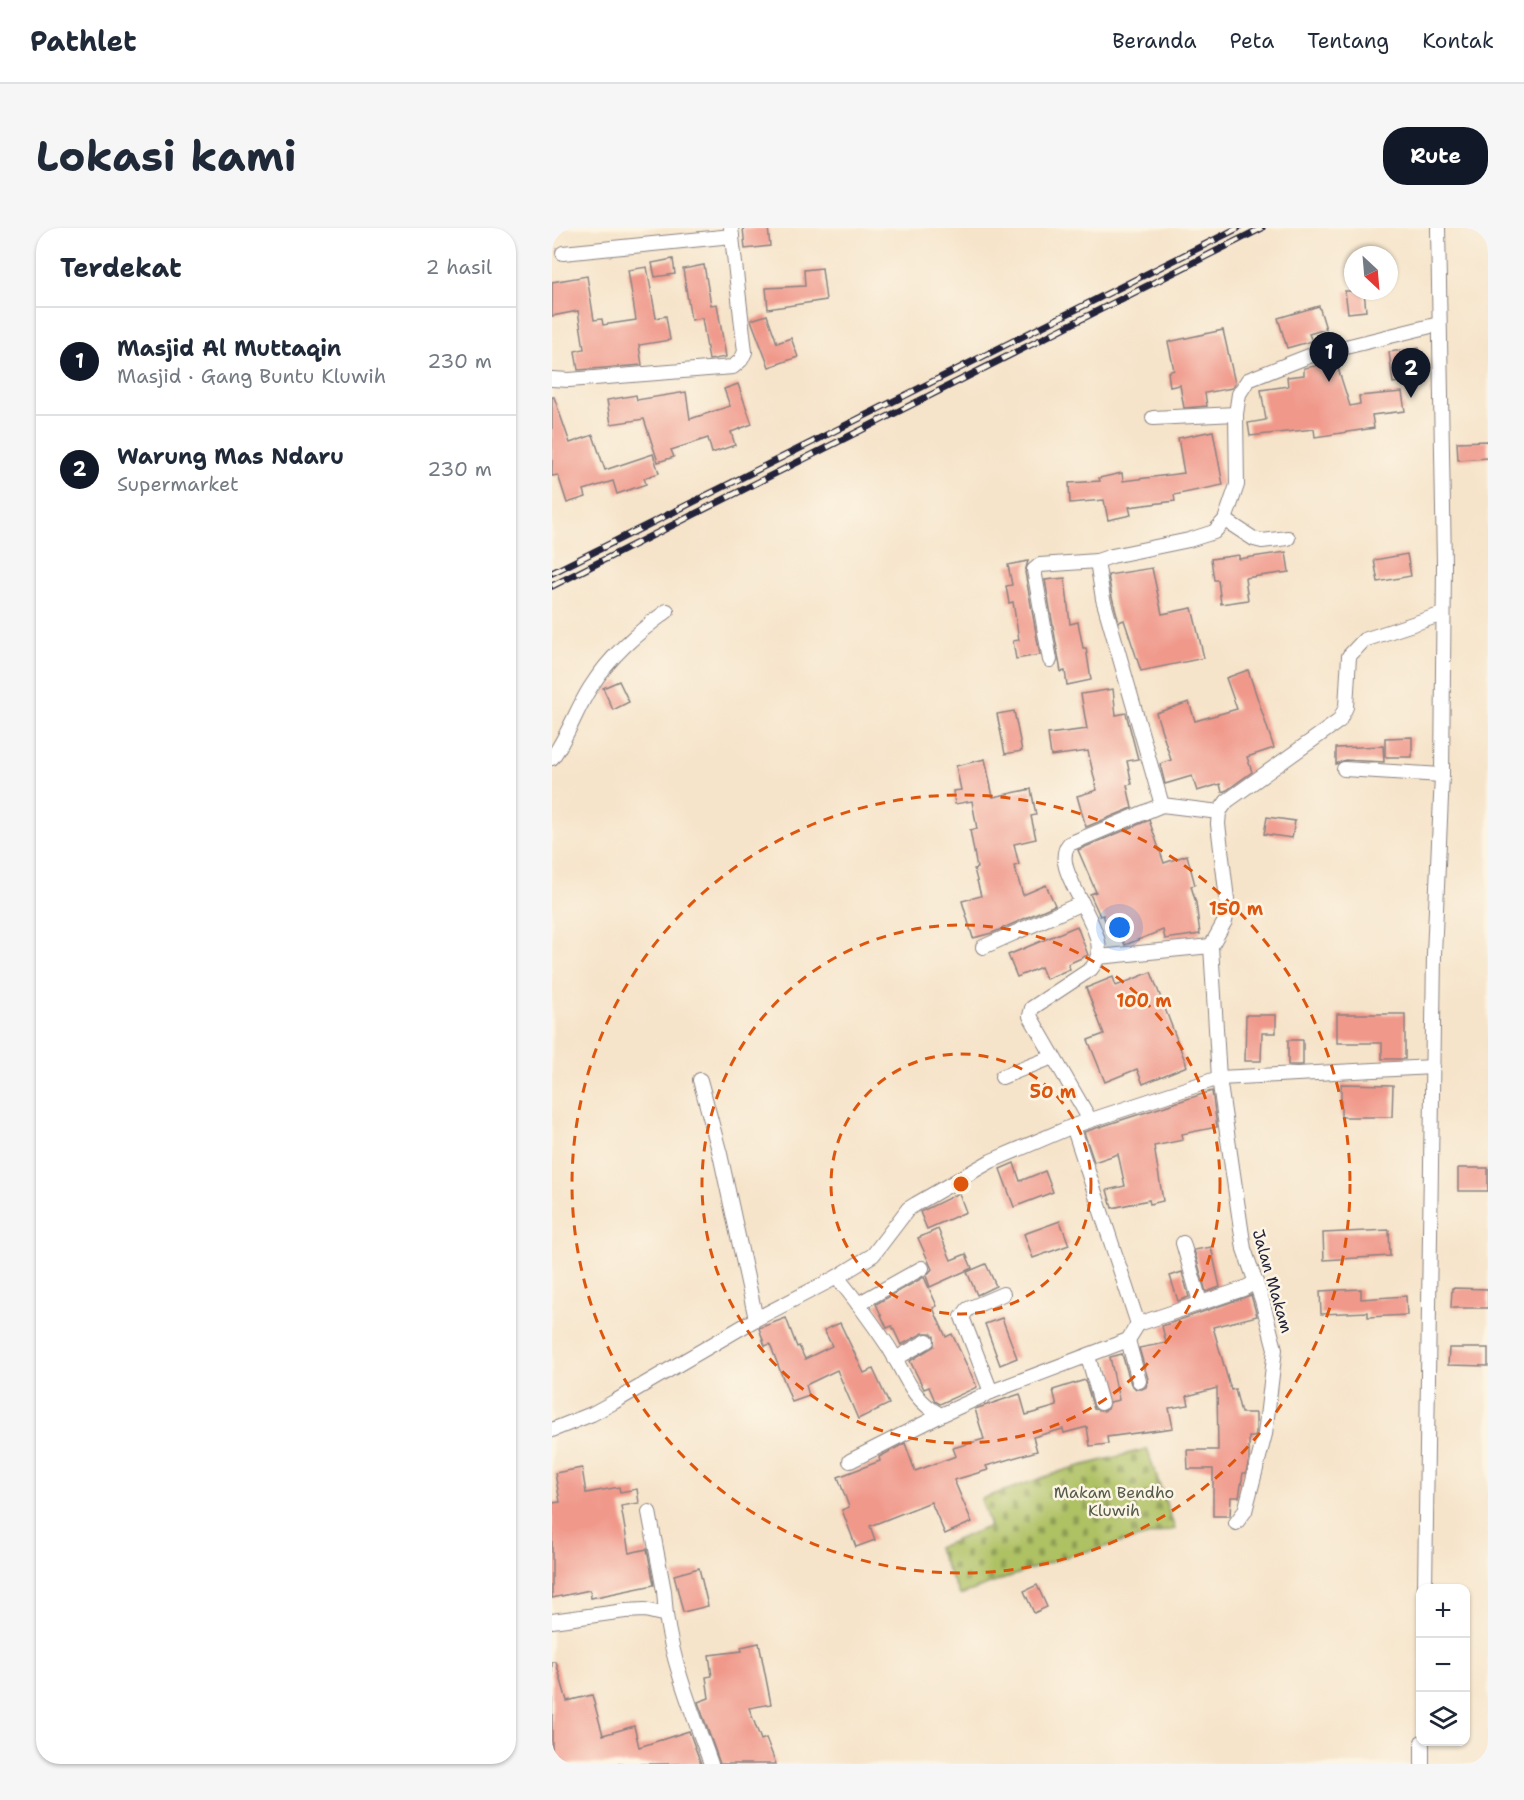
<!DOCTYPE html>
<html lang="id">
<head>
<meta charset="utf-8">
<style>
	body { margin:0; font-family:"Shantell Sans",sans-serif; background:#f6f6f7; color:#1f2937 }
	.controls { position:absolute; right:18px; bottom:18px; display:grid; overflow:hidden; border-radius:12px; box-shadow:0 2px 4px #0004 }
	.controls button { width:54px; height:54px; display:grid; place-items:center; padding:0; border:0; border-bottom:2px solid #e0e1e3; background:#fff; color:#1f2937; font:30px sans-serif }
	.compass { position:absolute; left:792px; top:18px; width:54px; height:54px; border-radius:50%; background:#fff; box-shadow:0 2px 4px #0004; rotate:154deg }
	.you { position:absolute; left:568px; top:700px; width:21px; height:21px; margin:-15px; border:4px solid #fff; border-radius:50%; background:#1a73e8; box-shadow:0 0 0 9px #1a73e833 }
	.badge { display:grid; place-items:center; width:39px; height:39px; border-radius:50%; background:#111827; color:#fff; font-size:20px; font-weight:700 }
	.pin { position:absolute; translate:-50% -50px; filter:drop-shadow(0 2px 3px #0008) }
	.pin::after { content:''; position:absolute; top:32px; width:21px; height:18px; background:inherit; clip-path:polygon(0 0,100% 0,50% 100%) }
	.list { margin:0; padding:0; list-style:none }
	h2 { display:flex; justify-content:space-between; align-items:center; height:78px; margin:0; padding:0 24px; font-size:26px }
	h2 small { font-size:20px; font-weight:400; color:#747a83 }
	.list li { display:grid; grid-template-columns:39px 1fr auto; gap:18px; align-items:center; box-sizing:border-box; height:108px; padding:0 24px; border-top:2px solid #e0e1e3 }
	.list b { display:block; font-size:22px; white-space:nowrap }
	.list p { margin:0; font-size:20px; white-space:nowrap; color:#747a83 }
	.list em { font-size:20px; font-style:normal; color:#747a83 }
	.icon { flex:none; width:33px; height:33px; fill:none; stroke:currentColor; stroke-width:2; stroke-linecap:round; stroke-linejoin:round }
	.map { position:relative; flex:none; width:936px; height:1536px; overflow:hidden; border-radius:24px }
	header { display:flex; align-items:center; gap:36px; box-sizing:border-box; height:84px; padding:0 30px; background:#fff; border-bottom:2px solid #e0e1e3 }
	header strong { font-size:28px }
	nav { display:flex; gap:33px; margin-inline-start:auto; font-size:21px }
	.intro { display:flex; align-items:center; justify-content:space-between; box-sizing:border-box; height:144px; padding:0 36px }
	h1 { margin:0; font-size:42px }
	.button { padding:15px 27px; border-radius:24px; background:#111827; color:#fff; font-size:21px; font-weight:700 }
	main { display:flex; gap:36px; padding:0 36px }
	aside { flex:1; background:#fff; border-radius:24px; box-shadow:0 2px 4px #0004 }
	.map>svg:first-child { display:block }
	.cemetery { fill:url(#cemetery-stones); stroke:#687250; stroke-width:1.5 }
	.building { fill:#f0998b }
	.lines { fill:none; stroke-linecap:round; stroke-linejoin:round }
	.street-casing { stroke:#8c8382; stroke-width:16 }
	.street { stroke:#fff; stroke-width:14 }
	.rail-casing { stroke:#22223b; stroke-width:7 }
	.rail { stroke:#fcf5e5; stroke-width:4.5; stroke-dasharray:14; stroke-linecap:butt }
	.ring { fill:none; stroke:#de560e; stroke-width:3; stroke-dasharray:10 8 }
	.labels { text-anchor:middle; stroke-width:5; stroke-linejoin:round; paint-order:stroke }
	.street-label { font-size:16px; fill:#22223b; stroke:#fcf5e5 }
	.park-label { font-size:16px; fill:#535a49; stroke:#fcf5e5 }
	.centre { fill:#de560e; stroke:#fcf5e5; stroke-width:3 }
	.ring-label { font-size:18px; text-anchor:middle; font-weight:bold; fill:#de560e; stroke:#fcf5e5; stroke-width:5; stroke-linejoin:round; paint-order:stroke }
</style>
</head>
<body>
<header>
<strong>Pathlet</strong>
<nav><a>Beranda</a><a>Peta</a><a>Tentang</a><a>Kontak</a></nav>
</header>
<div class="intro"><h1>Lokasi kami</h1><a class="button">Rute</a></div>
<main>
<aside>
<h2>Terdekat<small>2 hasil</small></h2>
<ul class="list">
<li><span class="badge">1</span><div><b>Masjid Al Muttaqin</b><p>Masjid · Gang Buntu Kluwih</p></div><em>230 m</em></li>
<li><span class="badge">2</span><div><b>Warung Mas Ndaru</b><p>Supermarket</p></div><em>230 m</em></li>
</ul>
</aside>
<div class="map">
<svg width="936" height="1536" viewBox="0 0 936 1536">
	<defs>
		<pattern id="cemetery-stones" width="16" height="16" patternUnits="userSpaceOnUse" patternTransform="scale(1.5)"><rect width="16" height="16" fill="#aec164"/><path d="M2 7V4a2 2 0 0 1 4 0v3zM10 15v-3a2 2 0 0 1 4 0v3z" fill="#8d9c54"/></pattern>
	</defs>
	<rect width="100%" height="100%" fill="#fcf5e5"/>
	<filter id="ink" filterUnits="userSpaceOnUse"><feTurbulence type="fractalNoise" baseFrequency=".0167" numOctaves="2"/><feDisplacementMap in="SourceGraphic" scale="12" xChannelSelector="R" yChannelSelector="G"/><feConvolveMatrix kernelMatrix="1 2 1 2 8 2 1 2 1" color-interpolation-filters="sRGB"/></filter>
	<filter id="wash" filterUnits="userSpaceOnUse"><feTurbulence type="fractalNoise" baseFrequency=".008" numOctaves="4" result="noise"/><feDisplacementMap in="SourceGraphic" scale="24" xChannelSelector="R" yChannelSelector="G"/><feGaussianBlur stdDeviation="1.35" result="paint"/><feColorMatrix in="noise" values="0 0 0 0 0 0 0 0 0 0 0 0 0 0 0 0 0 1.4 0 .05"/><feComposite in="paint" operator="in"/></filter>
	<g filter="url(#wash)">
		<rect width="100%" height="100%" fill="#f6e4ca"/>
		<path class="cemetery" d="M595,1221L623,1301L513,1329L408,1367L385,1320L438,1298L429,1271L513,1242Z"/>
		<g id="blocks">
			<g class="building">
				<path d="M191,0H216L218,18L193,21Z"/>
				<path d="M121,31L123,46L103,49L100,35Z"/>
				<path d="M152,37L159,77L165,76L174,129L157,132L150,90L139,92L131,41Z"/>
				<path d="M95,39L104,90L114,88L118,112L87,117L90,137L26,142L23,123L32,121L26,83L0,88V54L35,48L42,92L50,91L51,97L84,92L76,42Z"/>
				<path d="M270,40L274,72L216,81L214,60L253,58L252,42Z"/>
				<path d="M793,63H812L814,83L796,85Z"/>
				<path d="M767,78L774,101L757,106L760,113L735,120L726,90Z"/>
				<path d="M215,87L225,115L239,110L246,129L217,139L199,92Z"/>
				<path d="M671,102L683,155L680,160L653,165L655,178L632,180L628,157L618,159L616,144L622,142L616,114Z"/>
				<path d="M867,120L871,151L841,155L837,124Z"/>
				<path d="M784,134L798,178L808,176L807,168L850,164L853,183L820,187L822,200L763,209L762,201L698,208L696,195L714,192L709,162L736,158L735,149L752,147V140Z"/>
				<path d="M186,156L200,196L179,204L183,217L160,225L156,210L119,222L122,229L106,234L92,191L59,196L55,172L84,167L85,172L134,164L138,191L178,178L172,161Z"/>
				<path d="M0,169H2L18,215L41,207L53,242L101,226L107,245L92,250L94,256L65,266L61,253L32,262L34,269L15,275L6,247L0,248Z"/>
				<path d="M661,203L671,257L622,267L623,273L577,279L579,287L556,292L552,272L518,275L517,255L548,253L547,250L570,245L571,253L632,245L626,210Z"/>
				<path d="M936,213V230L906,232L905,214Z"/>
				<path d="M734,324L737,344L693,350L696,372L669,376L666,352H662L659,331L687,327V331Z"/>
				<path d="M855,326L859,348L826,354L822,332Z"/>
				<path d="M476,333L473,344L488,427L464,431L461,413L467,412L461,374L457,375L454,358L460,357L456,337Z"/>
				<path d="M600,340L610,386L640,380L652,430L589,443L572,392L567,394L560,369L556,347Z"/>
				<path d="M513,350L518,396L526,394L531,420H534L539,452L515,457L513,443L509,444L493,352Z"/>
				<path d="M696,442L722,520L695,529L700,544L675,562L670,564L668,556L645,563L640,548L613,556L608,536L619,532L604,485L637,474L643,493L685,481L674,450Z"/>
				<path d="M67,453L77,474L61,482L51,460Z"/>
				<path d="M561,461L564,487L574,485L586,531L575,533L580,556L575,557L580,580L534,599L525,568L545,562L536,523L499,528L496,506L535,501L529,466Z"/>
				<path d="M462,483L470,523L453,526L445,486Z"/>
				<path d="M860,509V529H833V510Z"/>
				<path d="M831,518L832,534L793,532L784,536V520Z"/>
				<path d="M433,531L441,569L479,561L484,587L479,588L484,611L462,616L467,637L462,638L471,667L494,657L503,677L440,705L421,710L410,673L429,668L422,641L425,640L418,602L425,601L420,573L403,576L401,563L409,562L404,538Z"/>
				<path d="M715,589L743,593L740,610L712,606Z"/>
				<path d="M597,592L612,635L635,627L643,657L639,658L644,675L648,706L613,711L611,702L573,717L564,696L556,700L551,687L548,688L538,666L544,664L526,622Z"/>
				<path d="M525,698L536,727L516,736L518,741L494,751L489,739L465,749L456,727Z"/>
				<path d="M599,744L635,838L591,856L585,841L553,854L536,812L552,806L534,760L561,749L564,758Z"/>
				<path d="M785,786H853V831H830V815H785Z"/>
				<path d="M694,787H724V805H710L709,833H693Z"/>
				<rect x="736" y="812" width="15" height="25"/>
				<path d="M789,856L841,857L840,889H789Z"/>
				<path d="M660,863L665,899L630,906L631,912L602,918L611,973L598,976L597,972L560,980L555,962L573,958L566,926L542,934L532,904Z"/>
				<path d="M462,935L468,953L493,943L501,964L462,979L448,941Z"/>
				<rect x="906" y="940" width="30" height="23"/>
				<path d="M407,965L414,984L375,1001L368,984Z"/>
				<path d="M508,993L517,1017L481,1030L472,1006Z"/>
				<path d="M386,1001L399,1032L414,1026L420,1040L378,1059L374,1048L380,1041L366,1010Z"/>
				<path d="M837,1002L838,1028L772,1032L771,1005Z"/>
				<path d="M659,1019L668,1059L654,1064L642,1022Z"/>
				<path d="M434,1036L444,1058L425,1067L415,1044Z"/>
				<path d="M630,1044L637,1069L626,1073L618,1048Z"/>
				<path d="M372,1049L385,1078L381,1080L394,1109L400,1106L425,1159L388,1176L383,1173L377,1159L372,1161L358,1133L382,1118V1108L379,1105H371L349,1117L340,1098L335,1100L324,1076Z"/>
				<path d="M900,1060L936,1061V1080H899Z"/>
				<path d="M809,1061V1071L854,1068L855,1087L816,1089V1084L769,1086L768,1063Z"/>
				<path d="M699,1067L705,1088L661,1099L679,1162L683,1161L689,1185H704V1204L703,1209H697V1232L694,1245H691L687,1269H679L678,1288H661V1241H636L635,1222H666L665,1160L635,1168L637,1177L617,1180L621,1200L555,1209L556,1216L538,1218L535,1199L512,1205L511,1201L481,1209L485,1223L434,1238L436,1242L402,1252L420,1294L393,1306L379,1274L318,1298L323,1312L304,1319L290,1282L297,1279L286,1249L328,1233L327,1229L353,1215L363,1243L404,1228L401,1220L432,1211L423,1181L468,1166L474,1187L505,1178L501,1162L533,1152L542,1181L552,1183L556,1181L558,1174L567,1172L558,1129L570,1126L579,1156L584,1161H590L594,1159L596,1151L587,1120L614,1115L610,1098Z"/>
				<path d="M234,1090L245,1119L247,1118L253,1131L280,1118L272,1102L288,1095L312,1145L321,1141L337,1176L306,1191L285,1142L254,1157L257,1168L240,1174L218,1116L213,1118L207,1100Z"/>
				<path d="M450,1090L465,1130L448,1137L433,1096Z"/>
				<path d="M897,1120H936V1138L896,1137Z"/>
				<path d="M30,1240L34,1265L67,1259L68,1264L85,1261L87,1275L69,1278L77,1325L95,1321L102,1357L39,1370L38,1362L0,1370V1275L8,1274L3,1245Z"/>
				<path d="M147,1340L156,1378L131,1384L122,1347Z"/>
				<path d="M485,1357L495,1379L482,1385L472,1363Z"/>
				<path d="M207,1415L219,1476L197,1480L209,1512L214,1510L224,1536H168L146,1474L157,1470L154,1449L160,1448L157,1427L190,1423L189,1419Z"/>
				<path d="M0,1434H4L15,1473L40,1467L51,1507L82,1498L87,1519L137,1503L149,1536H0Z"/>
			</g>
		</g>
	</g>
	<g filter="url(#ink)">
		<use href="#blocks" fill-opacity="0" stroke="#8c8382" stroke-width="1.5"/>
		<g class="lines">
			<defs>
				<g id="street">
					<path d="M11,25L180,8"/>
					<path d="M0,151L17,152L181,139L189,132L193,124L179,0"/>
					<path d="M601,190L684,186"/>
					<path d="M673,292L702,311L710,313L736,310"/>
					<path d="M498,432L482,342L488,337L545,333"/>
					<path d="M0,530C16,508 24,482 38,460C58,428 85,405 115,383"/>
					<path d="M792,541L890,547"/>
					<path d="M610,577L667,584L675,573L787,493L794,479L797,428L812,412L891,386"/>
					<path d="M667,584L666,596L676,680L673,693L659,718L667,850L692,1021L710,1072L723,1121L713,1206L693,1283L684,1295"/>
					<path d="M530,675C539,696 557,720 539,741L480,780L478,788L538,892"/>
					<path d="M431,719L530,675C523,659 504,632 517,616L610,577L551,371L545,333L560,328L637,312L662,304L673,292L685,257L684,186L687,166L696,152L757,128L887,96"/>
					<path d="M546,729L659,718"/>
					<path d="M450,849L501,829"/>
					<path d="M148,852L168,926L204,1091"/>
					<path d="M631,1015L648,1074"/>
					<path d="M285,1049C303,1071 320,1094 336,1118C353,1145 359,1172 389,1187L439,1164L576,1112L586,1096L521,898"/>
					<path d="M306,1076L370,1040"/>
					<path d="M586,1096L691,1061L704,1054"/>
					<path d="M576,1112L587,1153"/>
					<path d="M536,1128L549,1175"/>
					<path d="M343,1131L375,1113"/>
					<path d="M439,1164L410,1089L416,1081L451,1066"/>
					<path d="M0,1202L40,1186L62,1174L204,1091L285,1049L311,1033L321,1027L356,981L364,976L439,933L521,898L667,850L881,839"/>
					<path d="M298,1233L389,1187"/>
					<path d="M97,1284L112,1363L114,1387"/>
					<path d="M873,1360L882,726L890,547L892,336L886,0"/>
					<path d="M0,1393L73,1383L93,1382L114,1387C121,1438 142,1488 159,1536"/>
					<path d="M870,1536V1514"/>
				</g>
			</defs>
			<use href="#street" class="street-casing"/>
			<use href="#street" class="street"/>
			<defs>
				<g id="rail">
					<path d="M0,345L686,0"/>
					<path d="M0,358L710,0"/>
				</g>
			</defs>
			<use href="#rail" class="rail-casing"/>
			<use href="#rail" class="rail"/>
		</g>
	</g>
	<g class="ring">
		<circle cx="409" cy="956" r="130"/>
		<circle cx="409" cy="956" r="259"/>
		<circle cx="409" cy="956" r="389"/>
	</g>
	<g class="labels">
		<g class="street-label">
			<text transform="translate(721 1053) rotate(74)" y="6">Jalan Makam</text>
		</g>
		<g class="park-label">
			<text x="562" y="1270">Makam Bendho<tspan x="562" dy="18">Kluwih</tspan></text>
		</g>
	</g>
	<circle cx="409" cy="956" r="9" class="centre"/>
	<g class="ring-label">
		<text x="684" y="687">150 m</text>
		<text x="592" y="779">100 m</text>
		<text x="501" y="870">50 m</text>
	</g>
</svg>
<div class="controls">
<button>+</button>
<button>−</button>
<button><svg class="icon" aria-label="layers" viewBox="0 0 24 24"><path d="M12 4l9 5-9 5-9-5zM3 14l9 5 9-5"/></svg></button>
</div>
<svg class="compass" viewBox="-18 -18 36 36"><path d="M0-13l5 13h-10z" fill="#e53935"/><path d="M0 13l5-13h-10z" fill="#747a83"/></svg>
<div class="you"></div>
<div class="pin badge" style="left:777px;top:154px">1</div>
<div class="pin badge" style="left:859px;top:170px">2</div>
</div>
</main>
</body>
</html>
